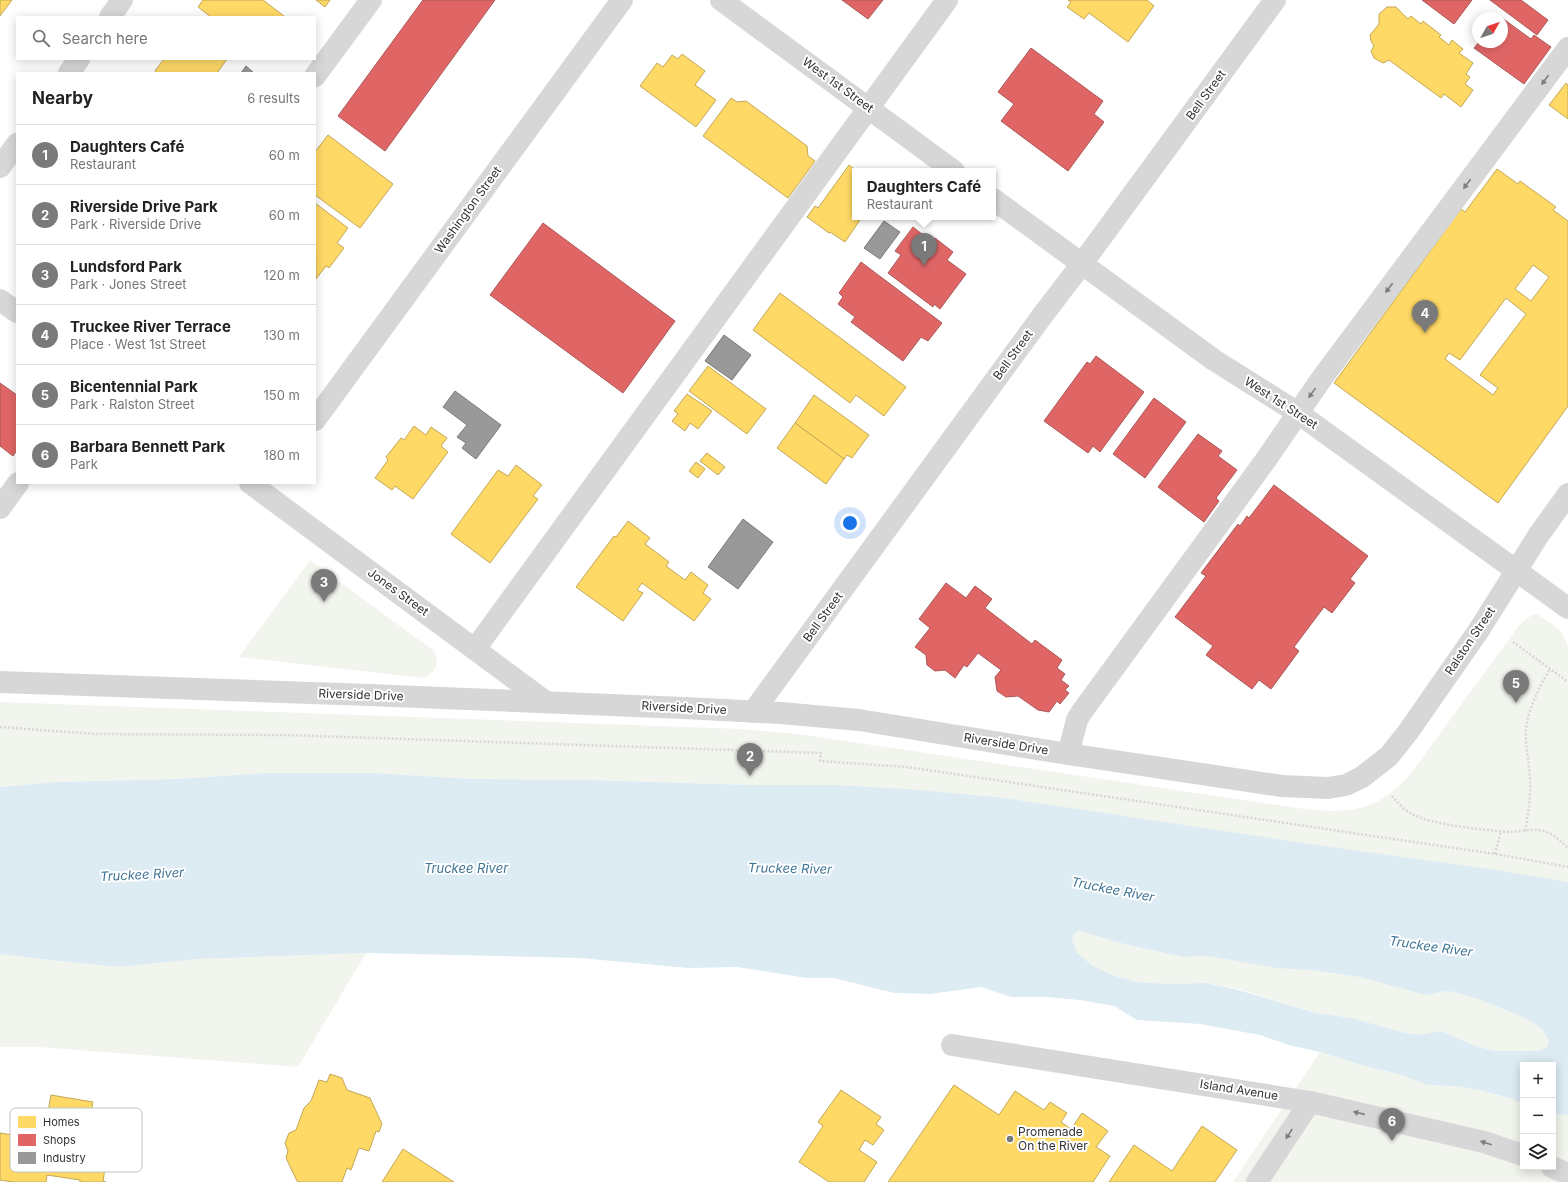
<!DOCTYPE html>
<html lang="en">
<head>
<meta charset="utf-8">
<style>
	body { margin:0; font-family:Inter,sans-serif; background:#f6f6f6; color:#222 }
	.controls { position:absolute; right:12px; bottom:12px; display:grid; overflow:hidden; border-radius:0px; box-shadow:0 2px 10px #0003 }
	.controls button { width:36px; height:36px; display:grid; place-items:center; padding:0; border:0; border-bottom:1px solid #e0e0e0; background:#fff; color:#222; font:20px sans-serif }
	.compass { position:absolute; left:1472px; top:12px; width:36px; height:36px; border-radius:50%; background:#fff; box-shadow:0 2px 10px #0003; rotate:50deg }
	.you { position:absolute; left:850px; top:523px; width:14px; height:14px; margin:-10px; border:3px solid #fff; border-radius:50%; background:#1a73e8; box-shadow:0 0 0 6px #1a73e833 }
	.badge { display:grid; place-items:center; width:26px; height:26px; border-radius:50%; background:#7a7a7a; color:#fff; font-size:13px; font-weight:700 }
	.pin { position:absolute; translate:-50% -33px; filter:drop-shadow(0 1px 2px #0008) }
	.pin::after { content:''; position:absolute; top:21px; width:14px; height:12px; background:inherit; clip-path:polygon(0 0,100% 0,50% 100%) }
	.popup { position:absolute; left:852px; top:168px; width:144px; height:52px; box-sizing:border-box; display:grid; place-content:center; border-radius:0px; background:#fff; filter:drop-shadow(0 1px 3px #0005); font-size:13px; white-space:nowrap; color:#767676 }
	.popup b { font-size:15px; color:#222 }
	.popup::after { content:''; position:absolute; left:50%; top:100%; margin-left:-8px; border:8px solid transparent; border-top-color:#fff }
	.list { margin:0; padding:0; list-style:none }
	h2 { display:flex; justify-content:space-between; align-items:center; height:52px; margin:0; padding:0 16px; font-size:17px }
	h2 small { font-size:13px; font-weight:400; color:#767676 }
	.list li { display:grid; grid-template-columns:26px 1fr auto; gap:12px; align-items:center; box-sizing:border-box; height:60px; padding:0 16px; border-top:1px solid #e0e0e0 }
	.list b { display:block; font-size:15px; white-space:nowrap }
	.list p { margin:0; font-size:13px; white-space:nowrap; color:#767676 }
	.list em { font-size:13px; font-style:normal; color:#767676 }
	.icon { flex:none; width:22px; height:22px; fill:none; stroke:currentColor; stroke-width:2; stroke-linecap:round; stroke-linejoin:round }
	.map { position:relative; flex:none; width:1568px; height:1182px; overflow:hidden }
	.search { position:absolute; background:#fff; box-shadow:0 2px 10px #0003; left:16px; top:16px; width:300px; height:44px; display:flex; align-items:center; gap:10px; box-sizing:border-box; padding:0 14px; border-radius:0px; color:#767676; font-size:15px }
	.panel { position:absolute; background:#fff; box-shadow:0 2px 10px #0003; left:16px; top:72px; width:300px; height:412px; border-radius:0px }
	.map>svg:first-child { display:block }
	.green { fill:#f1f5ed }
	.water { fill:#ddebf3; fill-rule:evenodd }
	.homes { fill:#ffd966; stroke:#c2a757; fill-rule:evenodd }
	.shops { fill:#e06666; stroke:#ac5757 }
	.industry { fill:#999; stroke:#7a7a7a }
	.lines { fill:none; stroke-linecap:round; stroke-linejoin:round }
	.path { stroke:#d6d6d6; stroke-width:2.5; stroke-dasharray:2 2; stroke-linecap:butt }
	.minor { stroke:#d7d7d7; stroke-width:22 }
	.oneway { fill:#7d7d7d }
	.poi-dot { fill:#7a7a7a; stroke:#fff; stroke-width:1.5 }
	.labels { text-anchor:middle; stroke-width:4; stroke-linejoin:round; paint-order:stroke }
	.street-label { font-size:12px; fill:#333; stroke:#fff }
	.poi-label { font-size:12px; fill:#333; stroke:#fff; text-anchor:start }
	.water-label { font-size:13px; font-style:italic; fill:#3f7597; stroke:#fff }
	.key { fill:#fff; stroke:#c2c2c2; stroke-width:1 }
	.key-label { font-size:11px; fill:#333 }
</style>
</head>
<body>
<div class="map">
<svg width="1568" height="1182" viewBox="0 0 1568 1182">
	<rect width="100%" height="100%" fill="#fff"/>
	<g class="green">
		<path d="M310,560L434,651C440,664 436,671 424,678L239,657Z"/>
		<path d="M1537,614C1554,626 1562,627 1568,647V882L1156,822L998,797L838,785H750L589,780L474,779L372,773H267L176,779L57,782L0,787V702L740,729L798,734L1263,803C1294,807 1333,816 1364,807C1381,802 1396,789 1409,776L1520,624L1532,615Z"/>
		<path d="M1079,931L1124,944L1183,957L1208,956L1359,977L1426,995L1446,991L1454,992L1478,999L1525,1018L1542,1029L1549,1039L1547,1047L1538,1051H1496L1478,1047L1441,1031L1418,1035L1401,1032L1352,1018L1316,1013L1235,988L1206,983L1168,984L1137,982L1115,976L1093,966L1077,953L1072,939L1074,934Z"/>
		<path d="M366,953L298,1067L39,1047H0V954L58,961L119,967L197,959Z"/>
		<path d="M1320,1052L1365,1066L1402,1075L1427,1085L1454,1086L1480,1090L1509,1098L1523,1104V1167H1553V1113L1568,1115V1182H1233Z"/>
	</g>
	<path class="water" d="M267,773H372L474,779L589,780L750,785H838L905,789L998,797L1324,846L1489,869L1568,882V1115L1553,1113V1065H1523V1104L1509,1098L1480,1090L1454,1086L1427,1085L1402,1075L1365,1066L1320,1052L1289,1045L1260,1035L1200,1024L1137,1020L1114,1006L1080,1000L1047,997H1011L981,987L930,994L894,993L834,978H807L737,967L689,968L580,958L366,953L197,959L119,967L58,961L0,954V787L57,782L176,779ZM1079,931L1124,944L1183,957L1208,956L1278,968L1311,970L1359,977L1426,995L1446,991L1454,992L1478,999L1525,1018L1542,1029L1549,1040L1547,1047L1538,1051H1496L1478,1047L1441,1031L1418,1035L1401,1032L1352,1018L1316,1013L1235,989L1206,983L1168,984L1137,982L1115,976L1093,966L1077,953L1072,939L1074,934Z"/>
	<g class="homes">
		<path d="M0,0H12L0,16Z"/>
		<path d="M203,0H263L284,16L283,17H211L198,7Z"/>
		<path d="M316,0H330L325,7Z"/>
		<path d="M1068,0H1147L1154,6L1128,42L1089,13L1084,19L1067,7L1071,2Z"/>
		<path d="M1387,7H1396L1408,19L1411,16L1421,24L1423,21L1441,35L1439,37L1449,45L1452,40L1463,49L1459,53L1473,63L1466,74L1470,77L1465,84L1473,90L1461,107L1444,94L1441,98L1389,60L1383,63L1374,58L1371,51L1374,46L1371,41L1370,35L1379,24V14Z"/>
		<path d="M682,54L705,71L695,85L716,100L696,127L640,86L657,63L663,67L672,55L678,59Z"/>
		<path d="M164,59H227L217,73H157L155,71Z"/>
		<path d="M1566,83L1568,85V119L1549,105Z"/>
		<path d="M731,98L737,102L746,101L807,146L808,156L815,161L788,198L703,136Z"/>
		<path d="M328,135L393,184L360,228L315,195V152Z"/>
		<path d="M849,165L857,171H855V217H862L845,242L830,232L829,233L807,217L815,206L818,208Z"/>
		<path d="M1497,169L1518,184L1520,181L1556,207L1553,210L1568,221V406L1498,503L1334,383L1461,209L1465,212ZM1533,265L1549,277L1531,301L1515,289ZM1506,298L1526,314L1480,375L1498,388L1493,395L1445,359L1449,353L1460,360Z"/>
		<path d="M315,203L348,228L337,243L344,248L329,268L326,266L316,279Z"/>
		<path d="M780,293L906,387L884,416L856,395L850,403L753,330Z"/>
		<path d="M708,366L766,409L747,434L689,391Z"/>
		<path d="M687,394L712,411L698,429L690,423L685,431L672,421L678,414L674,411Z"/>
		<path d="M814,395L869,435L852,458L847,455L844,459L795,423Z"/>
		<path d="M795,423L844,459L826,484L777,448Z"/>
		<path d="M414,426L426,435L431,427L447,438L441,446L448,452L413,499L395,486L392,490L375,478L388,460L386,457L401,438L404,440Z"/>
		<path d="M707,453L725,467L718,475L700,461Z"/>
		<path d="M696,462L705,469L698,478L689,471Z"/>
		<path d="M516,465L542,485L533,496L538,499L490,563L451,534L498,470L508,476Z"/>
		<path d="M628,521L650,538L645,544L669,562L666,566L685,580L691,572L708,585L703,593L711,599L694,621L642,583L637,590L643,593L623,621L576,587L614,536L616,537Z"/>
		<path d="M330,1074L342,1078L347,1090L370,1098L382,1124L379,1132L376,1131L369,1151L359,1148L351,1170L347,1168L342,1182H300L297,1181L286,1158L288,1151L285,1143L289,1133L296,1130L304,1108L311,1101L319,1080L327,1082Z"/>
		<path d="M954,1085L999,1115L1015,1091L1044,1110L1050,1102L1067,1113L1061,1122L1071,1129L1082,1113L1108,1131L1096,1147L1110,1156L1093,1182H888Z"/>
		<path d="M841,1090L881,1117L876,1124L884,1130L873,1145L865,1140L859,1150L877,1162L864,1182H829L799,1162L823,1126L818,1122Z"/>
		<path d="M51,1095L93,1102L90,1118L112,1122L103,1181L106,1182H80V1180L47,1175L46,1182H14L0,1180V1133L43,1140Z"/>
		<path d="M1202,1126L1237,1150L1215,1182H1109L1134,1145L1172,1171Z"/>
		<path d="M403,1149L454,1182H382Z"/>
	</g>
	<g class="shops">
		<path d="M423,0H495L385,151L338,116Z"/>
		<path d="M842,0H883L868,19Z"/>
		<path d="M1422,0H1472L1454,24Z"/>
		<path d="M1490,0H1521L1548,20L1537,35Z"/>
		<path d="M1502,18L1531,39L1534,35L1551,47L1524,84L1474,48L1479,42H1502Z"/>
		<path d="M1031,48L1103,101L1094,114L1104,122L1068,171L1001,121L1014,104L998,92Z"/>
		<path d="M543,223L675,321L623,393L490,295Z"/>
		<path d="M913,227L932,242L935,238L953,252L947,260L966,274L940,309L934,304L933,307L888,273L901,255L895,251Z"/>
		<path d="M861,262L942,323L928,341L921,337L903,361L851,322L855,317L838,304L843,297L839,293Z"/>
		<path d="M1096,356L1144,392L1100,452L1093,446L1088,453L1044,421L1087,362L1090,364Z"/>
		<path d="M0,383L17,395V450L13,456L0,446Z"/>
		<path d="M1154,398L1186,422L1145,478L1113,454Z"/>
		<path d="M1198,434L1222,451L1218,456L1237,470L1216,498L1219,501L1204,522L1158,487Z"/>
		<path d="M1274,485L1368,556L1350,579L1355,583L1332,613L1324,607L1294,647L1299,651L1271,689L1259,680L1252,689L1206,655L1213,646L1175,617L1206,576L1201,573L1238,524L1240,526L1247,516L1249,518Z"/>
		<path d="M946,583L966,598L975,586L992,599L985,608L1032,644L1035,640L1062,660L1057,668L1065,674L1061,680L1069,686L1065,690L1069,693L1060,704L1057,701L1049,712L1038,710L1018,696L1006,697L997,691L995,677L1001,670L978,653L967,667L964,665L955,678L945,670L935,671L927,665L926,655L915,647L930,628L919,619Z"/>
	</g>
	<g class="industry">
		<path d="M246,66L254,73H241Z"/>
		<path d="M884,221L900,232L880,259L864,248Z"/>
		<path d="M724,335L751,355L732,380L705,361Z"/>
		<path d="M455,391L501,425L476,459L462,448L466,443L457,437L467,425L443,407Z"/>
		<path d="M743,519L773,542L738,589L708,567Z"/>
	</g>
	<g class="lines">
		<g class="path">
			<path d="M1513,642L1568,682"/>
			<path d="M0,727L95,734L285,735L821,753L820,761L907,767L1495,854L1568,867"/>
			<path d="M1392,796C1397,802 1403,809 1410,813C1431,825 1484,830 1509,832C1518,832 1528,829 1537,830C1550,830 1559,840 1568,848"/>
			<path d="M1525,831C1529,810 1532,790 1529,769C1528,756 1525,742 1526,729C1529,707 1539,687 1550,669"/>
			<path d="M1495,854L1501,831"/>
		</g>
		<g class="minor">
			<path d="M721,0L954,171"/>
			<path d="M110,17L122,0"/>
			<path d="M69,73L79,59"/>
			<path d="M315,76L371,0"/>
			<path d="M0,167L17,144"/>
			<path d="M993,199L1214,360L1298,413L1568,608"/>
			<path d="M0,300L17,312"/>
			<path d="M315,420L622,0"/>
			<path d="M250,483L546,702"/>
			<path d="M0,508L18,483"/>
			<path d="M475,649L947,0"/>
			<path d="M0,682L369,695L684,708L781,713L859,720L1068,754L1282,786L1328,788L1346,785L1362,777L1389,756L1408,732L1479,630L1538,536L1568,494"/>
			<path d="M753,712L1042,316L1081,265L1275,0"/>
			<path d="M1068,754L1077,720L1081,713L1265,461L1322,378L1568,48"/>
			<path d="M952,1045L1310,1102L1484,1142L1523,1155"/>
			<path d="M1552,1167L1568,1174"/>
			<path d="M1257,1182L1310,1102"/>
		</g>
	</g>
	<defs><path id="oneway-solid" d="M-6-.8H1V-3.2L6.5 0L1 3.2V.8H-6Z"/></defs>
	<g class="oneway">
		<use href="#oneway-solid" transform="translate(1545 80) rotate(126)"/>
		<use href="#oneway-solid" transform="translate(1467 184) rotate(127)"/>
		<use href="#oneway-solid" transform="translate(1389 288) rotate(127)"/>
		<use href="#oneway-solid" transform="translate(1312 393) rotate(126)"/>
		<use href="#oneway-solid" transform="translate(1359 1113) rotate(-167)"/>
		<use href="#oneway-solid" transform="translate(1289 1134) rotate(123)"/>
		<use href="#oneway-solid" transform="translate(1486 1143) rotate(-163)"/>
	</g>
	<circle class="poi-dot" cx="1010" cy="1139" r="4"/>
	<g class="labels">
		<g class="street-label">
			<text transform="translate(838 85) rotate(36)" y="4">West 1st Street</text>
			<text transform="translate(1206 95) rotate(-54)" y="4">Bell Street</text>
			<text transform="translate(468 210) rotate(-54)" y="4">Washington Street</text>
			<text transform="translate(1013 355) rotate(-54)" y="4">Bell Street</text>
			<text transform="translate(1281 403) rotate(33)" y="4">West 1st Street</text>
			<text transform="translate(398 592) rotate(36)" y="4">Jones Street</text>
			<text transform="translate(823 617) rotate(-54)" y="4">Bell Street</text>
			<text transform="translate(1470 641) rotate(-56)" y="4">Ralston Street</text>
			<text transform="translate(361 695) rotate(2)" y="4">Riverside Drive</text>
			<text transform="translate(684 708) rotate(3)" y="4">Riverside Drive</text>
			<text transform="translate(1006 744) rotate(9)" y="4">Riverside Drive</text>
			<text transform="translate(1239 1090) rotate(9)" y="4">Island Avenue</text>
		</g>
		<g class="poi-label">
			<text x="1018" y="1136">Promenade<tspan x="1018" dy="14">On the River</tspan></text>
		</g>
		<g class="water-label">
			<text x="466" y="873">Truckee River</text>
			<text transform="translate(790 868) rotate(1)" y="5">Truckee River</text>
			<text transform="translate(142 874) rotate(-3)" y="5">Truckee River</text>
			<text transform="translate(1113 889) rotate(11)" y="5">Truckee River</text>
			<text transform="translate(1431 946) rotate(8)" y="5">Truckee River</text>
		</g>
	</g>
	<rect x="10" y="1108" width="132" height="64" rx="6" class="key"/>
	<rect x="18" y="1116" width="18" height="12" fill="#ffd966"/>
	<rect x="18" y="1134" width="18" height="12" fill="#e06666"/>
	<rect x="18" y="1152" width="18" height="12" fill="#999"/>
	<g class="key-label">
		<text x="43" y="1126">Homes</text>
		<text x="43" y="1144">Shops</text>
		<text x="43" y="1162">Industry</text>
	</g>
</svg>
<div class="controls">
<button>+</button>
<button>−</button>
<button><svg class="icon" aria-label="layers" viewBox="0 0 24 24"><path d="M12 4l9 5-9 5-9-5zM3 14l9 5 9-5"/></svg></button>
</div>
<svg class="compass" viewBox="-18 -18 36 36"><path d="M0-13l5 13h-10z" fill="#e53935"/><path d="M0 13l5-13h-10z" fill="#767676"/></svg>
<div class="you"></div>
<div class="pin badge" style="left:924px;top:266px">1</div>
<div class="popup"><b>Daughters Café</b>Restaurant</div>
<div class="pin badge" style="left:750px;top:776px">2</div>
<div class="pin badge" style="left:324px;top:602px">3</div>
<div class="pin badge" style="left:1425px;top:333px">4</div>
<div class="pin badge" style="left:1516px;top:703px">5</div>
<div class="pin badge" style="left:1392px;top:1141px">6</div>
<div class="search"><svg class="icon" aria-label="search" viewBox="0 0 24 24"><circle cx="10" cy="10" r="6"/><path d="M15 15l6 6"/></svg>Search here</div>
<section class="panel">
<h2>Nearby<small>6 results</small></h2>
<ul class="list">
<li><span class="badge">1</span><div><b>Daughters Café</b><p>Restaurant</p></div><em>60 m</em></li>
<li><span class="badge">2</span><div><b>Riverside Drive Park</b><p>Park · Riverside Drive</p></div><em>60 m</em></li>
<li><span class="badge">3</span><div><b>Lundsford Park</b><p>Park · Jones Street</p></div><em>120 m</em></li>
<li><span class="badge">4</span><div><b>Truckee River Terrace</b><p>Place · West 1st Street</p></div><em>130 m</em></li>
<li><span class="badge">5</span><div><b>Bicentennial Park</b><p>Park · Ralston Street</p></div><em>150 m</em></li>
<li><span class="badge">6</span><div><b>Barbara Bennett Park</b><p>Park</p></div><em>180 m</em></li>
</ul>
</section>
</div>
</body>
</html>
